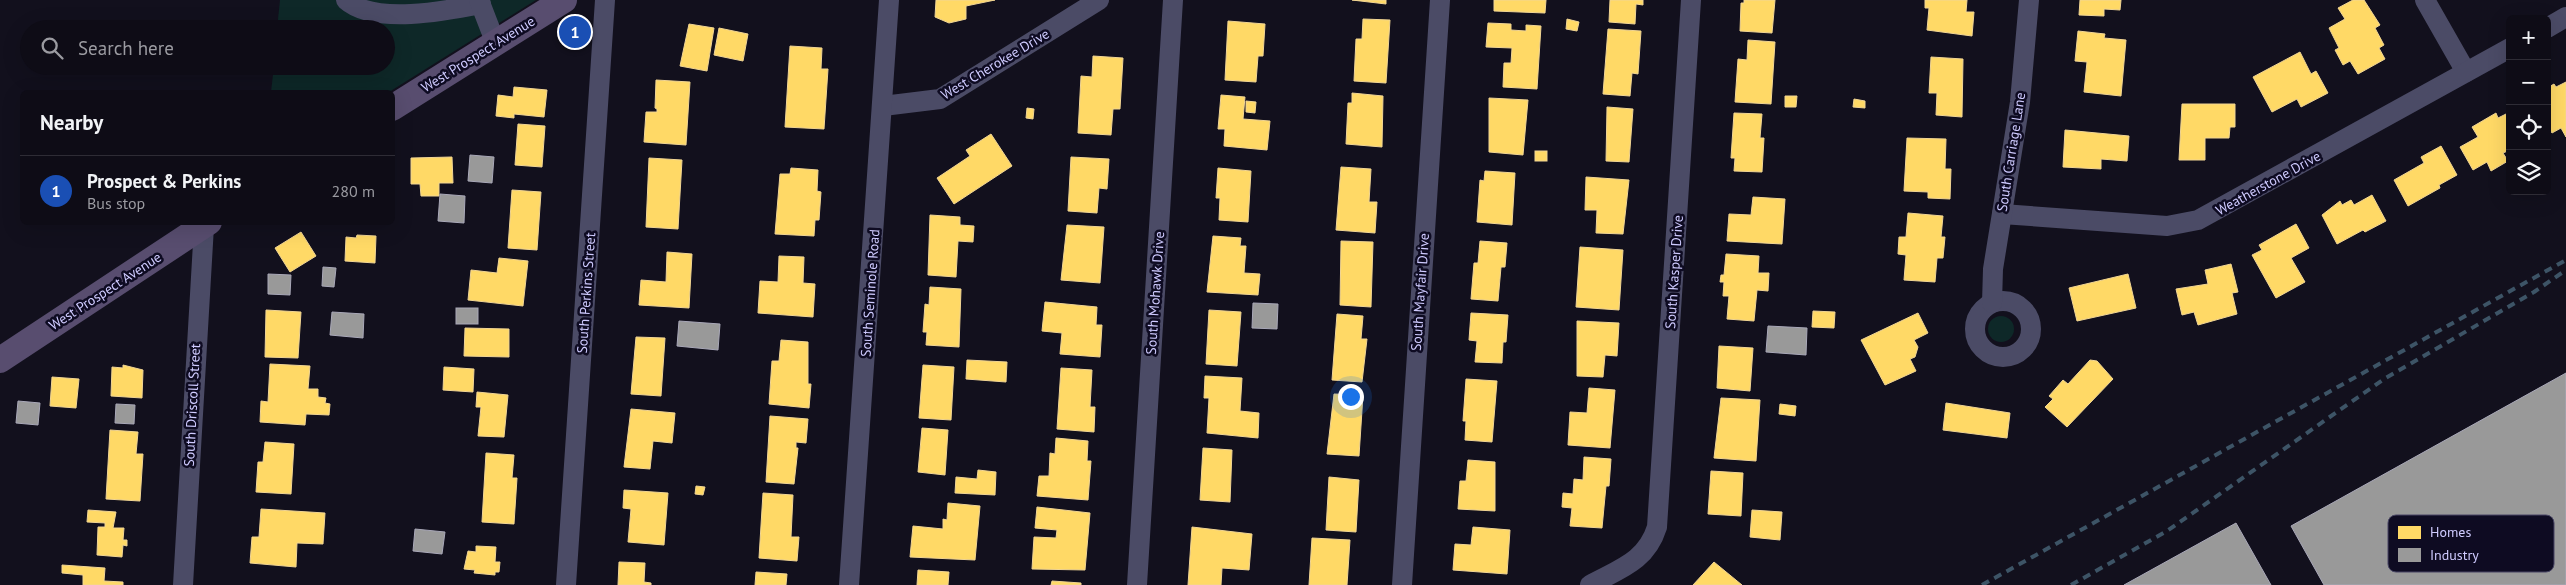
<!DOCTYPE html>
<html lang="en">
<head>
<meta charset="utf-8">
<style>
	body { margin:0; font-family:"PT Sans",sans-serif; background:#17151f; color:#f1f3f6 }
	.controls { position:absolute; right:15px; top:15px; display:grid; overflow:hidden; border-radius:8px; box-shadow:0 5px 20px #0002 }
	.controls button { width:45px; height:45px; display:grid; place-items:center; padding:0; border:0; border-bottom:1px solid #2e2c35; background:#0e0c16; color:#f1f3f6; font:25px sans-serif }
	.you { position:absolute; left:1350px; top:396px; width:18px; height:18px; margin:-12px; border:4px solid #fff; border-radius:50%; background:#1a73e8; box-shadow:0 0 0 8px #1a73e833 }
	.badge { display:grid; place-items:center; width:32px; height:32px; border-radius:50%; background:#b45309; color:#fff; font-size:16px; font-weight:700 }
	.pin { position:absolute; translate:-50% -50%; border:2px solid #fff; box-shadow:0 1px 5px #0006 }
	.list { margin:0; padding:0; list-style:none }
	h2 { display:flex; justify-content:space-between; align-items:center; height:65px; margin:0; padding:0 20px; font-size:21px }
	h2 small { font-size:16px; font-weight:400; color:#9b9ba1 }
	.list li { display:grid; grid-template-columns:32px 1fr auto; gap:15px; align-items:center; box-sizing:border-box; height:70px; padding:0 20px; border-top:1px solid #2e2c35 }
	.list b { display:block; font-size:19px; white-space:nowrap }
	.list p { margin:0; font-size:16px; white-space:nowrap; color:#9b9ba1 }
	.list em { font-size:16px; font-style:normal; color:#9b9ba1 }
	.icon { flex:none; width:28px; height:28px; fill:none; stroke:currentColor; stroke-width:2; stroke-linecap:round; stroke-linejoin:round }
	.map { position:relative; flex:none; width:2566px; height:585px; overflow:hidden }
	.search { position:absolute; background:#0e0c16; box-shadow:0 5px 20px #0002; left:20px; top:20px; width:375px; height:55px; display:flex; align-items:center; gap:12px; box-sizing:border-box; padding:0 18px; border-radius:28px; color:#9b9ba1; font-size:19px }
	.panel { position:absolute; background:#0e0c16; box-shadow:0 5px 20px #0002; left:20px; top:90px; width:375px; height:135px; border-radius:8px }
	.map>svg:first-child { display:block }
	.green { fill:#0e2828 }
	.homes { fill:#ffd966; stroke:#f1d594 }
	.industry { fill:#999; stroke:#a9a8b8 }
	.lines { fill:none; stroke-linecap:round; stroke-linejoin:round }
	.minor { stroke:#4b4b66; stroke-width:20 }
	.major { stroke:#584d6f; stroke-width:26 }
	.rail { stroke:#3d5466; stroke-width:4; stroke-dasharray:8 6; stroke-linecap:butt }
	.labels { text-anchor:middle; stroke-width:5; stroke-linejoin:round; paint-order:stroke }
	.street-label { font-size:14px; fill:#cfcbff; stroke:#0e0b22 }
	.key { fill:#0e0b22; stroke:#484564; stroke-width:1 }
	.key-label { font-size:14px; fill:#cfcbff }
</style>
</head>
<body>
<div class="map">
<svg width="2566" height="585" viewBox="0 0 2566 585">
	<rect width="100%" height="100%" fill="#12101d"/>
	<g class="green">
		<path d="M280,0H536L389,92H271L274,66H386V29H277Z"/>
		<circle cx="2001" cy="329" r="13"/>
	</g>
	<g class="homes">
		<path d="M936,0H995L966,6V19L949,23L935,17Z"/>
		<path d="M1352,0H1386V4Z"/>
		<path d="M1494,0H1546L1545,13L1494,11Z"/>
		<path d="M1610,0H1643V5L1636,4L1635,24L1609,22Z"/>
		<path d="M1744,0H1775L1772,33L1740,31L1741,3H1744Z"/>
		<path d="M1925,0H1967L1966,12H1974L1972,36L1927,30L1929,8H1925Z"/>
		<path d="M2080,0H2121L2120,10L2104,9V16L2079,15Z"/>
		<path d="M2353,0H2364L2380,25L2375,28L2384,45L2379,48L2385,59L2358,74L2350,61L2343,65L2335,50L2339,48L2329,28L2345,19L2338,8Z"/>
		<path d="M1363,19L1390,20L1386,83L1354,81L1356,39H1362Z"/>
		<path d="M1567,19L1579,22L1577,31L1566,29Z"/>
		<path d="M1228,21L1265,24L1263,56H1258L1256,82L1225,80Z"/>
		<path d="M1488,23L1511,24V30L1526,31V25L1541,26L1537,89L1503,87L1504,63H1511L1512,48L1486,47Z"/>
		<path d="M689,24L714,28L707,71L680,66Z"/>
		<path d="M719,28L748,34L743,61L714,55Z"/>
		<path d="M1608,29L1641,31L1638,74L1632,73L1630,96L1603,94Z"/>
		<path d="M2078,31L2105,34L2104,38L2126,40L2121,96L2084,92L2087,62L2075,61Z"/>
		<path d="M1748,40L1775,42L1771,104L1735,102L1738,59L1747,60Z"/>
		<path d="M790,46L822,48L821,69H828L824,129L785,127Z"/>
		<path d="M2300,52L2311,74L2316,71L2328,93L2301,107L2297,99L2272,112L2253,77Z"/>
		<path d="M1093,56L1123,58L1120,109H1113L1111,135L1078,133L1081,76L1092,77Z"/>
		<path d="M1931,57L1963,59L1962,117L1936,115L1937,93H1929Z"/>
		<path d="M656,80L690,82L686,145L644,142L646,112H657V109L655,108Z"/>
		<path d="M2566,82V137L2561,128L2552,133L2547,125V88L2554,84L2556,87Z"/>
		<path d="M514,87L547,90L544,117L514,114V118L496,116L498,95L513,97Z"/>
		<path d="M1352,93L1383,96L1382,147L1346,144L1348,103H1352Z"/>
		<path d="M1221,95L1245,97L1243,119L1270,121L1267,150L1224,146L1225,129H1218Z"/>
		<path d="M1785,96H1797L1796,107H1785Z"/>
		<path d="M1489,98L1528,100L1523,155L1489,152Z"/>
		<path d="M1854,99L1865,101V108L1853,107Z"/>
		<path d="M1246,101L1256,102L1255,113L1246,112Z"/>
		<path d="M2182,104H2235V127H2230L2229,138H2205V160H2179Z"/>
		<path d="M1607,107L1633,109L1629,162L1606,161Z"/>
		<path d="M1027,108L1034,109L1033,119L1026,118Z"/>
		<path d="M2510,112V150L2503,153L2508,161L2491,171L2487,162L2473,170L2460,147L2478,137L2472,127L2496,113L2498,118Z"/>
		<path d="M1734,113L1762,114L1760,138H1764L1762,172L1734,171L1735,158H1731Z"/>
		<path d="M518,124L545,126L542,167L515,165Z"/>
		<path d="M2065,130L2129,136L2127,161L2101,159V169L2063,167Z"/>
		<path d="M991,134L1012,166L954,204L937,178L970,156L966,150Z"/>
		<path d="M1907,138L1946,139L1945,169H1951L1950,199L1928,198V192L1904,191Z"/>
		<path d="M2441,146L2457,175L2439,185L2440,188L2408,206L2394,180L2424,163L2421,157Z"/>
		<rect x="1535" y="151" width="12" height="10"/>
		<path d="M452,157L453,183H439V196H421L420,184H411V158Z"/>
		<path d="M1071,157L1109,159L1107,189L1099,188L1097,213L1068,211Z"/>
		<path d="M649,158L682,160L678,229L646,227Z"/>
		<path d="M1341,167L1371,169L1369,202H1377L1375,233L1336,230Z"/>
		<path d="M791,168L818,170L817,191L821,192L819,220H815L814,236L775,234L780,174H790Z"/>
		<path d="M1218,168L1251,171L1248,222L1219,220L1220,198H1216Z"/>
		<path d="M1485,171L1515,173L1512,225L1477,222L1480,180L1484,181Z"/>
		<path d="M1586,177L1629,180L1623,234L1596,233L1597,210H1585Z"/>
		<path d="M512,190L541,192L537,250L508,248Z"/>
		<path d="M2372,195L2386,221L2365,232L2363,230L2337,244L2322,215L2340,201L2342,205L2351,200L2354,205Z"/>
		<path d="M1753,197L1785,199L1782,244L1727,241L1729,214L1751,215Z"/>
		<path d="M1908,213L1943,216L1941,237H1945L1943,258H1937L1935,282L1904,280L1906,255L1898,254L1899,237H1906Z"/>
		<path d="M930,215L960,217V225L974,226L973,242L958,241L956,277L928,275Z"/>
		<path d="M2296,224L2309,248L2291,258L2305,282L2276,298L2252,255L2262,250L2259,245Z"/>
		<path d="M1067,225L1104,227L1100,283L1061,280Z"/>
		<path d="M301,232L316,256L290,272L275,248Z"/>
		<path d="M357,235L376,236L375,263L345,261L346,237L356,238Z"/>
		<path d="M1213,236L1241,238L1240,246H1246L1244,273L1260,274L1258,295L1207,292Z"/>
		<path d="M1341,241L1373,242L1371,307L1340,305Z"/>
		<path d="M1480,241L1507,243L1505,267H1501L1498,301L1471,299L1474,263H1478Z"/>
		<path d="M1580,247L1623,250L1619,310L1576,307Z"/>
		<path d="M667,252L692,254L689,308L639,305L641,280L666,282Z"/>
		<path d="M1726,254L1759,256L1758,273H1769L1768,291L1757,290L1754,321L1727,319L1729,296H1723L1724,282H1720L1721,275H1724Z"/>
		<path d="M779,256L804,257L803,283L815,284L813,317L758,313L760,281L778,282Z"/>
		<path d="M499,258L528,261L523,306L468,300L471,270L497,273Z"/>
		<path d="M2231,264L2238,292L2232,293L2237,314L2198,325L2194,312L2182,315L2176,289L2208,284L2205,270Z"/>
		<path d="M2128,274L2136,308L2077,321L2069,288Z"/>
		<path d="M930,287L961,289L959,347L926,345L927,332H923L925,304L929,305Z"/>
		<path d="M1045,302L1097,307L1096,325H1102L1100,357L1060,354L1062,333L1042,331Z"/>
		<path d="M266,310L301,312L298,358L265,357Z"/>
		<path d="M1209,310L1241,312L1237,366L1206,364Z"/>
		<path d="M1813,311L1835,312L1834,328L1812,327Z"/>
		<path d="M1471,313L1508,315L1506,342H1503L1502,363L1475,362L1477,341L1469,340Z"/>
		<path d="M1918,313L1928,333L1914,340L1918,347L1915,357L1910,359L1916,371L1885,385L1861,340Z"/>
		<path d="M1337,314L1363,316L1361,339H1367L1362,382L1332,380Z"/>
		<path d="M1577,321L1619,323L1617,356L1605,355L1603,377L1577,376Z"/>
		<path d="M465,328L509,329V357L464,356Z"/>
		<path d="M636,337L665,338L661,396L631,394Z"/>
		<path d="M781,340L808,342V384H811L809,408L769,404L772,361H779Z"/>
		<path d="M1719,346L1753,348L1750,391L1717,388Z"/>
		<path d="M967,360L1007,362L1006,382L966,379Z"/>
		<path d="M2090,360L2097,361L2113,379L2067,427L2045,407L2053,399L2049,396L2063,380L2068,384Z"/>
		<path d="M270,364L310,366L308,389H318V397L326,398L325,403L330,404L329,415L306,414L305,425L260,422L261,401L268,402Z"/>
		<path d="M123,365L143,370L142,398L111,396L112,367L123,368Z"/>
		<path d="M923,365L954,367L951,420L919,418Z"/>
		<path d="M444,367L474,369L473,392L443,390Z"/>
		<path d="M1061,368L1092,370L1090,407H1095L1094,432L1057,429Z"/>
		<path d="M1205,376L1242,378L1240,411L1259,413L1258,438L1207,433L1209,398H1204Z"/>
		<path d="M52,377L79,379L76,408L50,406Z"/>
		<path d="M1466,379L1497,381L1492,442L1465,440L1466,421H1463Z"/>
		<path d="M1589,388L1615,390L1610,448L1568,445L1570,412L1587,413Z"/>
		<path d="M477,392L508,395L504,437L478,436L481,407H476Z"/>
		<path d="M1334,394L1363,395L1359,456L1327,454Z"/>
		<path d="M1721,398L1760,400L1756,461L1714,458Z"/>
		<path d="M1946,403L2010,413L2007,438L1943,430Z"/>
		<path d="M1780,404L1796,406L1795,416L1779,414Z"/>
		<path d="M631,409L675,413L672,443L653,441L650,469L624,467Z"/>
		<path d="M770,416L808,419L806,443L796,442V448H798L794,484L766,482Z"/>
		<path d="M922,428L948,430L945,475L918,472Z"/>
		<path d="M110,430L138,432L136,454H143L140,501L106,499Z"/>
		<path d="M1056,438L1088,441L1087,461H1091L1088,500L1037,496L1039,476H1049L1050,453L1055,454Z"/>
		<path d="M265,442L294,444L291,494L256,492L258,462H263Z"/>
		<path d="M1203,448L1232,450L1230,502L1200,500Z"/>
		<path d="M486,453L514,455L512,478H517L514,524L482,522Z"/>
		<path d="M1584,457L1611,459L1609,486H1606L1602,528L1570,526L1572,508L1562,507L1563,493L1573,494L1574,479L1583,480Z"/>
		<path d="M1468,460L1495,462V511L1458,509L1460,481H1466Z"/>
		<path d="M978,470L996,472L995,495L955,493L956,477L977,479Z"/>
		<path d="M1711,471L1743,473L1741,516L1708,514Z"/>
		<path d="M1329,477L1359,480L1356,532L1326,530Z"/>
		<path d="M696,486L705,487L703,495L695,494Z"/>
		<path d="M624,490L668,493L664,545L628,542L631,509L623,508Z"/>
		<path d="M763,493L793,495L791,537H799L797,561L759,558Z"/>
		<path d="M948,503L980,506L975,560L910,557L913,526L943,529V519L947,520Z"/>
		<path d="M1037,507L1090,513L1085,570L1032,569L1034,537L1056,538L1057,530L1035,528Z"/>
		<path d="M261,509L325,513L323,544L297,543L296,567L250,563L252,537H259Z"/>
		<path d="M88,510L116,512L113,528H124L123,540H127V546L123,545L122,557L97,555L98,527H105V523L87,522Z"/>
		<path d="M1752,510L1782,512L1780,540L1750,537Z"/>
		<path d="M1192,527L1252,534L1249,570L1222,568L1221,585H1188Z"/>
		<path d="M1473,527L1510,530L1507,574L1453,570L1455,544L1471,545Z"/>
		<path d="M1312,538L1350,540L1347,585H1309Z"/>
		<path d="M476,546L496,547L495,562H500L499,572H495V575L474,573L475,570L464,569L468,551L476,552Z"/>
		<path d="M619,562L645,563L644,582L651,583V585H618Z"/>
		<path d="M1714,562L1742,585H1693Z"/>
		<path d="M62,565L105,568L104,581L123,582V585H83V575L62,573Z"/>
		<path d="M918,570L949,572L948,585H917Z"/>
		<path d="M756,572L787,574L786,585H755Z"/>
		<path d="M1052,581L1081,583V585H1051Z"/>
	</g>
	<g class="industry">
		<path d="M470,155L494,157L492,183L468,181Z"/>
		<path d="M440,194L465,196L464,223L438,221Z"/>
		<path d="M323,267L336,268L334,287L322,286Z"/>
		<path d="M268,274L291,275L290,295L268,294Z"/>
		<path d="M1253,303L1278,304L1277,329L1252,328Z"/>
		<rect x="456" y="308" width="22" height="16"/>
		<path d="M332,312L364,314L363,338L330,335Z"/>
		<path d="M679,321L720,324L718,350L677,346Z"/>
		<path d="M1768,326L1807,328L1806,355L1766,352Z"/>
		<path d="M2566,373V585H2324L2291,526Z"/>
		<path d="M18,401L40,403L38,425L16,423Z"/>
		<path d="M116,404L135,405L134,424L115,423Z"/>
		<path d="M2236,523L2271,585H2124Z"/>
		<path d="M415,529L445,532L442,554L413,551Z"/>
	</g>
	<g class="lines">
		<g class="minor">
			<path d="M346,0C374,25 446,11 481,4"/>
			<path d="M479,0L496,44"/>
			<path d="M2425,0L2466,72"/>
			<path d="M2547,28L2566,17"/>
			<path d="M883,106L940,99L1099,0"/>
			<path d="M2002,214L2167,226L2198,220L2510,48"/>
			<circle cx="2003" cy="329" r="28"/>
			<path d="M1992,303L1993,269L2020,102L2029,0"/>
			<path d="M183,585L204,226"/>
			<path d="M566,585L605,0"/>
			<path d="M849,585L889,0"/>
			<path d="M1137,585L1173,0"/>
			<path d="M1402,585L1440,0"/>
			<path d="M1590,585C1619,569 1646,562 1657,527L1691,0"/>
		</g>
		<g class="major">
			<path d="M392,108L564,0"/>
			<path d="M0,360L209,222"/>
		</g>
		<g class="rail">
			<path d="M1982,585L2566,260"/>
			<path d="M2071,585L2167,531L2384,379L2534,292L2566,270"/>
		</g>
	</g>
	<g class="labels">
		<g class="street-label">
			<text transform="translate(478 54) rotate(-32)" y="5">West Prospect Avenue</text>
			<text transform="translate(995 64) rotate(-31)" y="5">West Cherokee Drive</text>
			<text transform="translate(2011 152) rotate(-81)" y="5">South Carriage Lane</text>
			<text transform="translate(2268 183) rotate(-29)" y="5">Weatherstone Drive</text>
			<text transform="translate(1674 272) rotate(-86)" y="5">South Kasper Drive</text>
			<text transform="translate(105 291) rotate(-33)" y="5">West Prospect Avenue</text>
			<text transform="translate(1420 292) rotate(-86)" y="5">South Mayfair Drive</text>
			<text transform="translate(586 293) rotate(-86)" y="5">South Perkins Street</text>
			<text transform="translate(870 293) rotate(-86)" y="5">South Seminole Road</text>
			<text transform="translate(1155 293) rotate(-86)" y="5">South Mohawk Drive</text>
			<text transform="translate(192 405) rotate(-87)" y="5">South Driscoll Street</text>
		</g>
	</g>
	<rect x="2388" y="515" width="166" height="57" rx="8" class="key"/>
	<rect x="2398" y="526" width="23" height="13" fill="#ffd966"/>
	<rect x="2398" y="548" width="23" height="14" fill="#999"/>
	<g class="key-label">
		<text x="2430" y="537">Homes</text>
		<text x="2430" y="560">Industry</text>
	</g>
</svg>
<div class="controls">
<button>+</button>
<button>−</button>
<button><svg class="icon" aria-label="locate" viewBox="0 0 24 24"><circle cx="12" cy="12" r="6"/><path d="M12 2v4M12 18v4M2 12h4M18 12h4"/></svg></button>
<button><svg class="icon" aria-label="layers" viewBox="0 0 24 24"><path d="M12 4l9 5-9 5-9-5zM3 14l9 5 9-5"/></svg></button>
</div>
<div class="you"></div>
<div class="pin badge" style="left:575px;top:32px;background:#1a4fb4">1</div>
<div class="search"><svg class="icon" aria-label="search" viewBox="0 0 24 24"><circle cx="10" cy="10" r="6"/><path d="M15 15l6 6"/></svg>Search here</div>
<section class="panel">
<h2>Nearby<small></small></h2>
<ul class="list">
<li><span class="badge" style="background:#1a4fb4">1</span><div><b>Prospect &amp; Perkins</b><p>Bus stop</p></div><em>280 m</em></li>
</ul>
</section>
</div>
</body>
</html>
